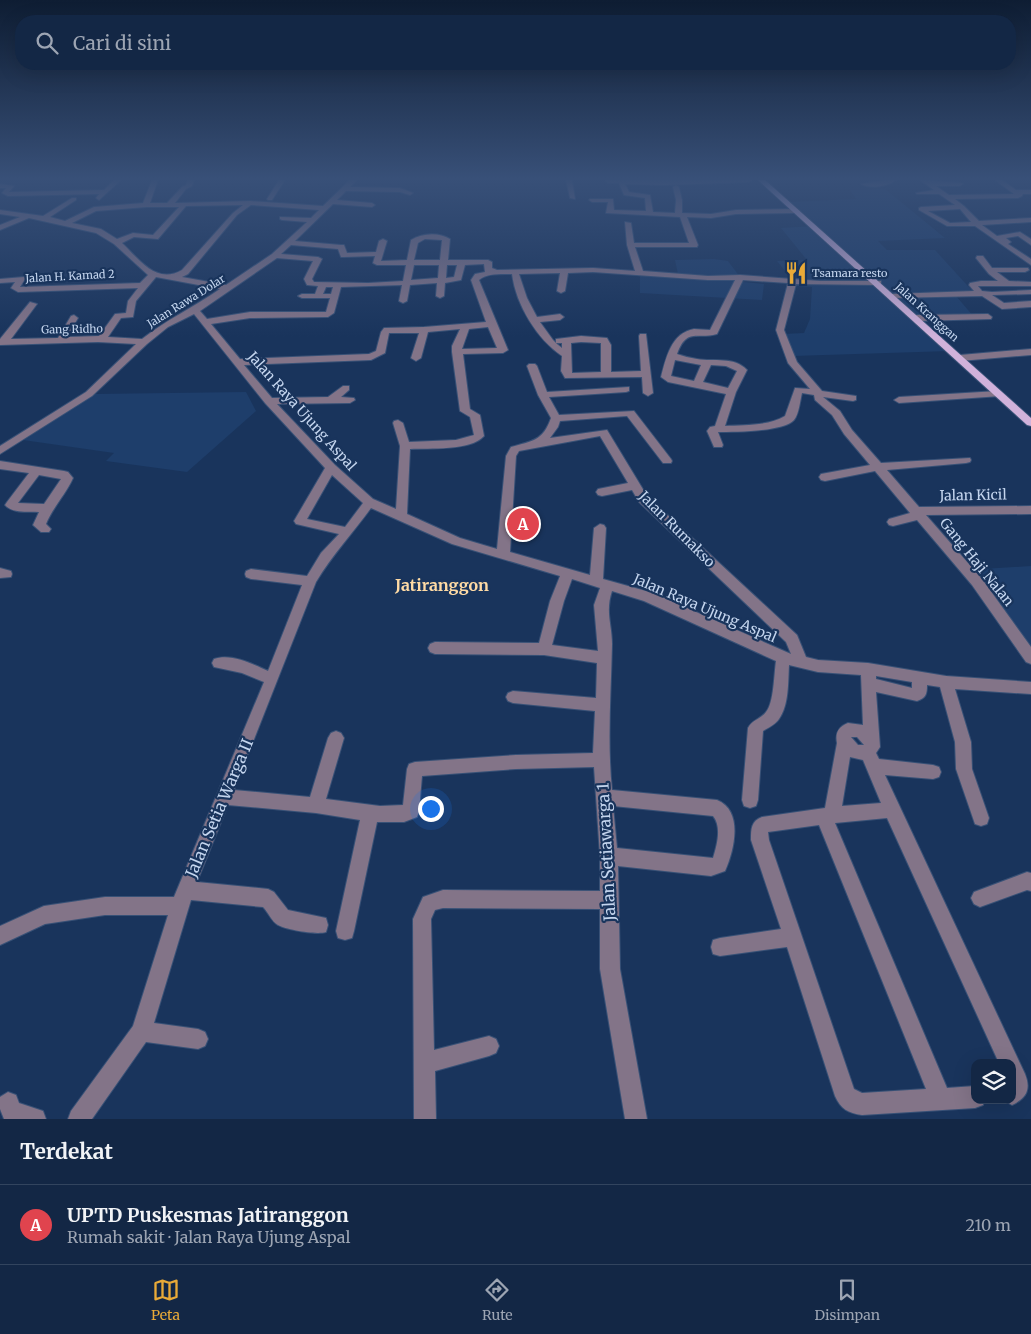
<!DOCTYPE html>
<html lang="id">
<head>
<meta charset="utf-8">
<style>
	body { margin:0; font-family:Merriweather,serif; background:#203350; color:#f1f3f6 }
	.controls { position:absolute; right:15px; bottom:15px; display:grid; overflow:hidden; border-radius:10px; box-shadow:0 5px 20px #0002 }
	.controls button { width:45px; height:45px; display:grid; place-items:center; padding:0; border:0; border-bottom:1px solid #32445e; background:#132745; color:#f1f3f6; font:25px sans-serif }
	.you { position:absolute; left:430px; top:808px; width:18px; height:18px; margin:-12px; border:4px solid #fff; border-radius:50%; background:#1a73e8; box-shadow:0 0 0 8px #1a73e833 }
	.badge { display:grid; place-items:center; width:32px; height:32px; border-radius:50%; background:#e9aa38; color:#fff; font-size:16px; font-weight:700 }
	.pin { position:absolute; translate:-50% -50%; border:2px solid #fff; box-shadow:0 1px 5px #0006 }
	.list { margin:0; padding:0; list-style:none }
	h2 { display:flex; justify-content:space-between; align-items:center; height:65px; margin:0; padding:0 20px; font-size:21px }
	h2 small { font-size:16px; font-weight:400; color:#9da5b3 }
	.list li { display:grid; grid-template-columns:32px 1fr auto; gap:15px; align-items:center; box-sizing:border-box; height:80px; padding:0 20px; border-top:1px solid #32445e }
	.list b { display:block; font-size:19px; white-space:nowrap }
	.list p { margin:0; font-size:16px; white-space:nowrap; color:#9da5b3 }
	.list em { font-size:16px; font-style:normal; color:#9da5b3 }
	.icon { flex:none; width:28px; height:28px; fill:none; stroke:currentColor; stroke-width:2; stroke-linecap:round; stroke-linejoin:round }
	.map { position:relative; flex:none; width:1031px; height:1119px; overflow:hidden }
	.search { position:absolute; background:#132745; box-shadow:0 5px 20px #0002; left:15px; right:15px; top:15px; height:55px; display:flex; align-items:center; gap:12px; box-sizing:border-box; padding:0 18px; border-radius:20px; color:#9da5b3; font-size:19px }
	.sheet { height:145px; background:#132745 }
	nav { display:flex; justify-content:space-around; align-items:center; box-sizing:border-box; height:70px; border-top:1px solid #32445e; background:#132745; font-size:14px; color:#9da5b3 }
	nav a { display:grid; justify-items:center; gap:2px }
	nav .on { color:#e9aa38 }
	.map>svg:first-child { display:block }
	.built { fill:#1e3e6b }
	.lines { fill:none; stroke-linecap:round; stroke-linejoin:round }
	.minor-casing { stroke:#385176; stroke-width:2 }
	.major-casing { stroke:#385176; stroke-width:2 }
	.minor { fill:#837488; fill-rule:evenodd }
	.major { fill:#d1b2db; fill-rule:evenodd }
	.labels { text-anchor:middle; stroke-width:4.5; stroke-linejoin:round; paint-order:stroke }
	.far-poi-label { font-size:11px; fill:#c4d5ee; stroke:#19345c; text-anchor:start }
	.far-street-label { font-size:11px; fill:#c4d5ee; stroke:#19345c }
	.street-label { font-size:14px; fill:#c4d5ee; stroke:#19345c }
	.quarter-label { font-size:16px; font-weight:bold; fill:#ffdba5; stroke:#19345c }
	.near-street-label { font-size:16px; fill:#c4d5ee; stroke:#19345c }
</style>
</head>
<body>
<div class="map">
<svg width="1031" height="1119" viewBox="0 0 1031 1119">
	<rect width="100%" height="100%" fill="#19345c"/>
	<g class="built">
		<path d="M885,189L945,238L878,241L887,250H935L976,295L956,296L974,317L918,318L950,351L793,356L783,334L804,333L810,319L812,287L794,286V282L777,261L807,260L781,228L814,226L788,202L856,199L850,190Z"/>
		<path d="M714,259L728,261L740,277L734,281L764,284L762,300L640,293V273L679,279L675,260Z"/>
		<path d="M246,392L256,411L187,472L106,461L114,453L23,440L94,394Z"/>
		<path d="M1031,566V657L966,570Z"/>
	</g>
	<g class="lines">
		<defs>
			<g id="minor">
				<path d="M114,180H121L99,200L96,198L99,194L8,196L2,193L6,188H0V184L14,186L9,192L104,190Z"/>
				<path d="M152,180H158L150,203H167L182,187L186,185L188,180H194L192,186L186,189L175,203L250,201L323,206L350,180H357L350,187L400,188L413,193L410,195L400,192L346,191L337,200L372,203L375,205L372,207L333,204L295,241L341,245H344L347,253L376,252L379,241L383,239L387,241L381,261L407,260L411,240C422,233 439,232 450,239L448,260H488L492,262V268L497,270L593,268L635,271L627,245L625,222L631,223L634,243H689L680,217L606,213L608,202H592L589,200L590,199H613L614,210L646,211L645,198L624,195L619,183H608L605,180H752L749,182L664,185L625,184L629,192L650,195L653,212L675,213L676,200L673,187L676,185L679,187L682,200V213L711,214L736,210L797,209L800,211L797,213L736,214L711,218L687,217L698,245L697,247H635L643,271L708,276L740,275L820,281H881V285H878L796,284L784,330L797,362L822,391L856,396V400L853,401L823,397L840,411L852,430L881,463L970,458L971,460L970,462L966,463L887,470L919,507L1031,506V514L926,515L982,579L1031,647V664L1026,662L972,585L917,520L893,526L889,525L887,522L889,519L910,513L875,471L825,481L821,480L819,477L821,474L870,465L844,434L832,415L815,400L814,395L802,393C800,401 799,414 794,420C783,432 734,432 718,432L723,445L722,447H714L707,431L710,427L715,426L726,394L668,382L661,377C666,358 671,333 694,329C699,329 705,330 710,330L735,280H708L593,272L568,273L565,291L561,293L557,291L560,273L519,274L527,298L537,317L560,314L564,317L560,320L540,322L553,340C556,343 559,346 562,348V343H556V339L581,336L607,338L611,345V372L641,371L639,336L640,334H646L653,393L648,396L643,393L642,377L565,378L561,371L562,356C537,339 516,305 512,274C501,274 487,273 479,280L508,350L503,353L463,354L470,409L480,415L484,436C471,451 429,448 410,449L407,514L460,538L497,549L506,456L511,447C532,441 543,441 551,418L538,395L527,366L529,364H535L537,366L547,392L629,387V391L626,392L549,397L559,415L634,411L671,459L672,461L671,463H663L627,416L560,421L558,427L550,438L607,430L647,496L797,635L806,657L818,660L868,663L946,676L1031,682V694L955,689L971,742L972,769L989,818L987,824L981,826L975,824L956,769L955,742L940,687L927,685C927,694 926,698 917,701L876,692L880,747L876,753L879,759L933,765L939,767L941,772L939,777L933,779L885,775L1025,1074C1031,1089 1027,1098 1012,1105L1005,1101L1012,1100V1063H999L887,818L835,823L947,1088L975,1086V1100H984L983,1105L975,1108L862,1115C848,1113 841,1109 835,1096L787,947L720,956L713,954L711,947L713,940L720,938L781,929L751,840C751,829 751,821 762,817L825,808L837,743C835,733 838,727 848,723L863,725L861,675L818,672L789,665C788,682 789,705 779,719C776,724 768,728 763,731L758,800L756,806L750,808L744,806L742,800L748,728C752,720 761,719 766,712C774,703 774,674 776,661L644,601L612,591C605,612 612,624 612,644C611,693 607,741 612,790L717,800C744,811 734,851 725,871L711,876L618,866L620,969L647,1119H625L600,969V909L443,908L435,910L431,919L434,1050L489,1036L496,1039L499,1046L496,1053L489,1056L435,1071L436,1119H414L413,919L423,897L443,890L600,891V856L594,767L516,769L422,776L419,811L417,817L404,822H377L354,931L352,938L345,940L338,938L336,931L360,820L316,813L228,805L197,882L268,889L274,892L288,910L326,918L328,925L326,932C317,935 287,930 278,925C272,922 268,912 263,907L191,900L154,1023L198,1029L205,1032L208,1039L205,1046L198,1049L146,1042L92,1119H68L71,1111L133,1026L168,915H105L45,924L0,945V926L44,906L105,897H174L264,682L242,673L214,667L212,663L214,659C231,653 253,664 268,671L302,585L251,579L246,577L245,574L246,571L251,569L307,576L321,553L339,534L296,524L294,521L325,468L265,403L194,314L168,327L147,344L92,396L0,454V446L86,392L136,344L98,342L0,345V339L30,302L37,304L11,339L58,338L71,316L74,315L78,318L67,337L99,336L115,314L126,313L128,301L138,288L18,292L11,288L15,282L0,283V279L24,277L25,279L20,287L140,283L148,275L114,244L96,233L29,218L0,230V225L20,217L0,214V210L43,216L72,198H76V200L50,217L65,221L94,207L143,203ZM243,205L233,213L182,270C156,285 139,259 122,243L134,237L158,239L186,206ZM251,205L319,210L311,218L280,217V219L282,220L307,222L272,254L226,285L182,277L188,274L237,215ZM147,207H179L153,235L133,233L117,239L101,229L72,223L96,211ZM425,239L442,240L440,260H414L418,243ZM291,245L338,249L341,257H344L375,256L373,263L377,265H406L403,281L368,283L314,282L312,279L322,259L318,257L281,254ZM277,258L313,261L304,279L307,285L318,286L315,294H302L298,296L302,298H330L326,312H250L207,319L200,311ZM484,264L485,272L475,274L471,280L486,322L424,327L384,328L381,332L376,351L369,354L240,359L211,324L250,318L328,317L334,313L341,287L402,285L399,301L403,303L407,301L410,285L437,283L436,296L440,298L444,296L445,283L461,280L465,265ZM414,265H439L438,278L411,280ZM447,265H457L454,277L446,278ZM156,277L220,289C194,307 166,320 142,339L108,337L121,318L133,317L136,301ZM743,280L788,283L776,330L788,363L810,389L795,388L785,416C768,426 744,425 725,426L736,392L747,370C734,356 714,362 697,359C690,358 683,356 677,354C687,327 697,340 717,334ZM326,287H333L331,294H323ZM488,327L497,348L462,349L469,329ZM460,329L452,346V352L460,411L470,417L474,435L456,440L409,442L403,423L398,420L394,421L393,423L400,446L396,509L373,499L335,465L277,404L350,403L355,400L354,398L341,397L349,390V386H343L328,397L272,398L244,365L371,360L385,353L389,333H419L411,358L416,361L421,358L428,332ZM581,342L601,343V372L572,373L571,343ZM675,360L701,365L694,381L671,376ZM711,365L726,366L737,371L728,388L703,382ZM600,436L628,483L598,489L596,492L598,495L602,496L632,490L639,502L786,642L791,654L653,593L603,579L606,528L604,525L600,524L594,528L590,575L510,552L516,456L519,451ZM332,475L363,503L345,527L307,519ZM371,508L452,544L560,576L550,601L539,643L435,642L430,644L428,648L430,652L435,654L544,655L597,663L596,698L513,691L508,693L506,697L508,701L513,703L595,711L593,753L516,755L415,762L409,764L407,769L403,805L380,806L326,799L344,738L341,733L336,731L331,733L328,738L310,797L234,790L316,582C332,555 353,533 371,508ZM572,579L600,588L594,605L598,651L552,645L564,601ZM876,676L912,682V688L876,679ZM851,737H857L864,745H858ZM850,757L863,760L881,803L842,806ZM613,806L713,816C722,827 717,845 713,858L617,848ZM819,825L926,1089L862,1093L854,1089L769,840L768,832Z"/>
				<path d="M279,180H285L272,200H268L267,199Z"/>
				<path d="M566,180H572L575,199L570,198Z"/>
				<path d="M888,180H896C887,187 870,189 861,184Z"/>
				<path d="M920,180L962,183L963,184L960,186H936L949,195L1014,194L995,180H1002L1016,190H1031V194H1023L1022,196L1018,198L955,199L964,206L979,221L1031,218V222L982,225L997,236L1020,232L1031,239V245L1018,236L1006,238L1011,242L1008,244L1031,259V265L975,226H947L919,210V208L921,207L955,205L939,194H917L916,193L934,190ZM960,209L971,222L950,223L928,211Z"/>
				<path d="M977,256H983L992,268H1028L1029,270L1025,272H997L1009,281L1031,282V286H978L982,291L992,292L1031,290V294L992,295L1004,303L1031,301V307L1002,309L982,296L892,298L888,296L892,294L974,291L969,285L970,283L981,281H998L989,274L976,258Z"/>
				<path d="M988,314L992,317L991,319L917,321L913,318L917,315Z"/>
				<path d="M1031,349V355L960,361L955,358L960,355Z"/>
				<path d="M998,391L1003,394L1001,396L899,403L894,400L899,397Z"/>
				<path d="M0,461L64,471L68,472L73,478C66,494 53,507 46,524L51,529L49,532H41L33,525L39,512C28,511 13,514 5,505L7,502L29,473L0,469ZM39,475L61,479L44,504L18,503Z"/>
				<path d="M0,568L11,571L12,574L11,577L0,578Z"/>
				<path d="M1027,872L1031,873V891L1027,890L980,907L974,904L971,898L974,892Z"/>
				<path d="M8,1092L16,1095L19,1103L43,1111L46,1119H4L0,1109V1097Z"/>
			</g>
			<path id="major" d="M758,180H765L1031,418V426L1027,425Z"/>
		</defs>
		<use href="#minor" class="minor-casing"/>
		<use href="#major" class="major-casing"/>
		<use href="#minor" class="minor"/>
		<use href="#major" class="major"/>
	</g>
	<linearGradient id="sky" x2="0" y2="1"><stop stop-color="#0e1d33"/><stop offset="0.53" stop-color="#385078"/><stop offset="1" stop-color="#385078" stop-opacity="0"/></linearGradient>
	<rect width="1031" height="337" fill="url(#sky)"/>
	<defs>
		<symbol id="restaurant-bare" viewBox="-9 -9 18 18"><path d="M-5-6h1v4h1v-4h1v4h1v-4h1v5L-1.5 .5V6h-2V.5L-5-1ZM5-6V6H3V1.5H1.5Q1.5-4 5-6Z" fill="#e9aa38" stroke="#19345c" stroke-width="2.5" paint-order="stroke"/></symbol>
	</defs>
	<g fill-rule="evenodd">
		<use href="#restaurant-bare" x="780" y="257" width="32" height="32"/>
	</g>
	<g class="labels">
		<g class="far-poi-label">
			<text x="812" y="277">Tsamara resto</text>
		</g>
		<g class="far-street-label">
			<text transform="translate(70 276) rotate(-3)" y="4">Jalan H. Kamad 2</text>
			<text transform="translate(186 301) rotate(-32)" y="4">Jalan Rawa Dolar</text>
			<text transform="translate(927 312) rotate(42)" y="4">Jalan Kranggan</text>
			<text transform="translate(72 329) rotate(-1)" y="4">Gang Ridho</text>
		</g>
		<g class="street-label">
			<text transform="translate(302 411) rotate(48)" y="5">Jalan Raya Ujung Aspal</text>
			<text transform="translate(973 495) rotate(-1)" y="5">Jalan Kicil</text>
			<text transform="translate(677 529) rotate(45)" y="5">Jalan Rumakso</text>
			<text transform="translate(977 562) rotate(51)" y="5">Gang Haji Nalan</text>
			<text transform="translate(705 608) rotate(23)" y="5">Jalan Raya Ujung Aspal</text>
		</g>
		<g class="quarter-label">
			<text x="442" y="591">Jatiranggon</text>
		</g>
		<g class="near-street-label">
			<text transform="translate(219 808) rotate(-67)" y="6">Jalan Setia Warga II</text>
			<text transform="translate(606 852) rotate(-93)" y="6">Jalan Setiawarga 1</text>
		</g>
	</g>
</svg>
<div class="controls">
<button><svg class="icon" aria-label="layers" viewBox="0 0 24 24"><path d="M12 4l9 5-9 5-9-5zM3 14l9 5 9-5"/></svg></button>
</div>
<div class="you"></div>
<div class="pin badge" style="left:523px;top:524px;background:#e0444e">A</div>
<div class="search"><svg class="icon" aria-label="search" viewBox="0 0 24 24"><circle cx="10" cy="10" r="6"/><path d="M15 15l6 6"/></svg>Cari di sini</div>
</div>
<section class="sheet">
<h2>Terdekat<small></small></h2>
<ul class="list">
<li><span class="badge" style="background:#e0444e">A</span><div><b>UPTD Puskesmas Jatiranggon</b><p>Rumah sakit · Jalan Raya Ujung Aspal</p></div><em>210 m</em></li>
</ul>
</section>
<nav>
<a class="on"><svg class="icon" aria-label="map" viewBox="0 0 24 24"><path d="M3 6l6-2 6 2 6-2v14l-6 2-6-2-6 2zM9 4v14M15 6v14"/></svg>Peta</a>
<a><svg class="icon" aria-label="directions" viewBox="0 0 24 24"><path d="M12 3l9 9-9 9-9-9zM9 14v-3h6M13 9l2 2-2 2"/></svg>Rute</a>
<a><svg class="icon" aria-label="saved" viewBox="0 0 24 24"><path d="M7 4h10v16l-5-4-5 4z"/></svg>Disimpan</a>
</nav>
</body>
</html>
